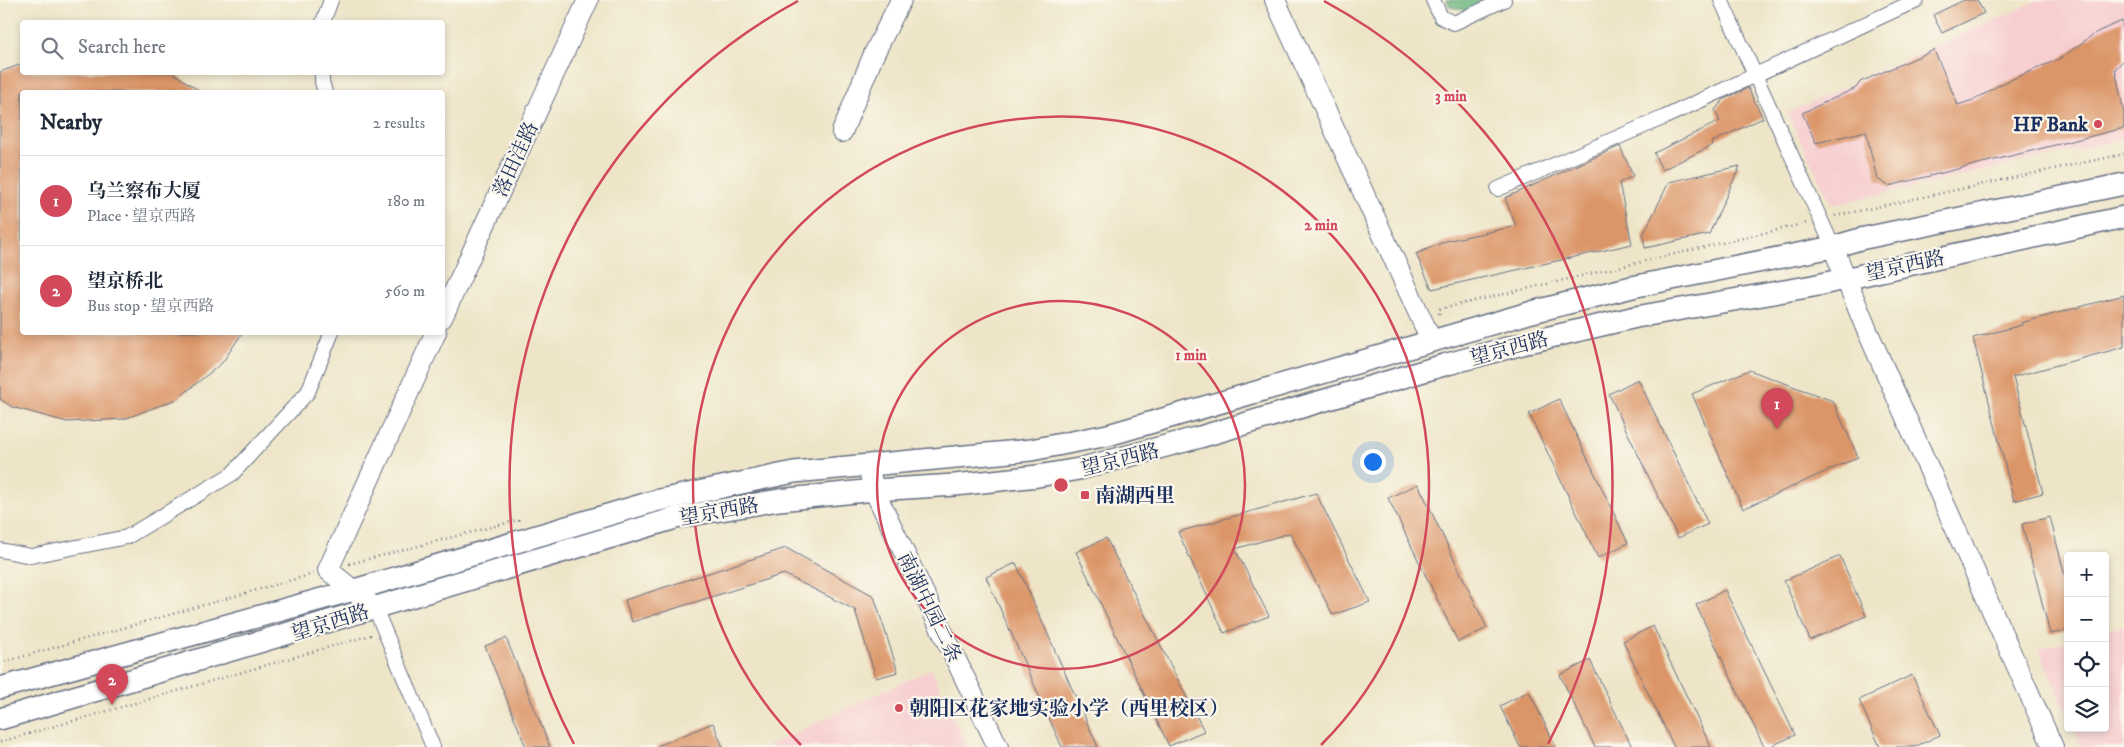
<!DOCTYPE html>
<html lang="en">
<head>
<meta charset="utf-8">
<style>
	body { margin:0; font-family:"IM FELL DW Pica","Noto Serif SC",serif; background:#f2f2f3; color:#1f2937 }
	.controls { position:absolute; right:15px; bottom:15px; display:grid; overflow:hidden; border-radius:5px; box-shadow:0 2px 8px #0003 }
	.controls button { width:45px; height:45px; display:grid; place-items:center; padding:0; border:0; border-bottom:1px solid #e0e1e3; background:#fff; color:#1f2937; font:25px sans-serif }
	.you { position:absolute; left:1372px; top:461px; width:18px; height:18px; margin:-12px; border:4px solid #fff; border-radius:50%; background:#1a73e8; box-shadow:0 0 0 8px #1a73e833 }
	.badge { display:grid; place-items:center; width:32px; height:32px; border-radius:50%; background:#d1495b; color:#fff; font-size:16px; font-weight:700 }
	.pin { position:absolute; translate:-50% -41px; filter:drop-shadow(0 1px 2px #0008) }
	.pin::after { content:''; position:absolute; top:26px; width:18px; height:15px; background:inherit; clip-path:polygon(0 0,100% 0,50% 100%) }
	.list { margin:0; padding:0; list-style:none }
	h2 { display:flex; justify-content:space-between; align-items:center; height:65px; margin:0; padding:0 20px; font-size:21px }
	h2 small { font-size:16px; font-weight:400; color:#747a83 }
	.list li { display:grid; grid-template-columns:32px 1fr auto; gap:15px; align-items:center; box-sizing:border-box; height:90px; padding:0 20px; border-top:1px solid #e0e1e3 }
	.list b { display:block; font-size:19px; white-space:nowrap }
	.list p { margin:0; font-size:16px; white-space:nowrap; color:#747a83 }
	.list em { font-size:16px; font-style:normal; color:#747a83 }
	.icon { flex:none; width:28px; height:28px; fill:none; stroke:currentColor; stroke-width:2; stroke-linecap:round; stroke-linejoin:round }
	.map { position:relative; flex:none; width:2124px; height:747px; overflow:hidden }
	.search { position:absolute; background:#fff; box-shadow:0 2px 8px #0003; left:20px; top:20px; width:425px; height:55px; display:flex; align-items:center; gap:12px; box-sizing:border-box; padding:0 18px; border-radius:5px; color:#747a83; font-size:19px }
	.panel { position:absolute; background:#fff; box-shadow:0 2px 8px #0003; left:20px; top:90px; width:425px; height:245px; border-radius:5px }
	.map>svg:first-child { display:block }
	.built { fill:#f7cfd1 }
	.forest { fill:#6bb67e; stroke:#43726e }
	.building { fill:#db9568 }
	.lines { fill:none; stroke-linecap:round; stroke-linejoin:round }
	.street-casing { stroke:#656f83; stroke-width:16 }
	.secondary-casing { stroke:#656f83; stroke-width:22 }
	.primary-casing { stroke:#656f83; stroke-width:24 }
	.path { stroke:#656f83; stroke-width:2.5; stroke-dasharray:1 4; stroke-linecap:butt }
	.street { stroke:#fff; stroke-width:14 }
	.secondary { stroke:#fff; stroke-width:20 }
	.primary { stroke:#fff; stroke-width:21 }
	.ring { fill:none; stroke:#d1495b; stroke-width:2.5 }
	.poi-dot { fill:#d1495b; stroke:#fbf7ec; stroke-width:2 }
	.labels { text-anchor:middle; stroke-width:4.5; stroke-linejoin:round; paint-order:stroke }
	.poi-label { font-size:20px; font-weight:bold; fill:#1b2f5e; stroke:#fbf7ec; text-anchor:start }
	.street-label { font-size:20px; fill:#1b2f5e; stroke:#fbf7ec }
	.centre { fill:#d1495b; stroke:#fbf7ec; stroke-width:2.5 }
	.ring-label { font-size:15px; text-anchor:middle; font-weight:bold; fill:#d1495b; stroke:#fbf7ec; stroke-width:4.5; stroke-linejoin:round; paint-order:stroke }
</style>
</head>
<body>
<div class="map">
<svg width="2124" height="747" viewBox="0 0 2124 747">
	<rect width="100%" height="100%" fill="#fbf7ec"/>
	<filter id="ink" filterUnits="userSpaceOnUse"><feTurbulence type="fractalNoise" baseFrequency=".02" numOctaves="2"/><feDisplacementMap in="SourceGraphic" scale="10" xChannelSelector="R" yChannelSelector="G"/><feConvolveMatrix kernelMatrix="1 2 1 2 8 2 1 2 1" color-interpolation-filters="sRGB"/></filter>
	<filter id="wash" filterUnits="userSpaceOnUse"><feTurbulence type="fractalNoise" baseFrequency=".0096" numOctaves="4" result="noise"/><feDisplacementMap in="SourceGraphic" scale="20" xChannelSelector="R" yChannelSelector="G"/><feGaussianBlur stdDeviation="1.12" result="paint"/><feColorMatrix in="noise" values="0 0 0 0 0 0 0 0 0 0 0 0 0 0 0 0 0 1.4 0 .05"/><feComposite in="paint" operator="in"/></filter>
	<g filter="url(#wash)">
		<rect width="100%" height="100%" fill="#eee5c8"/>
		<g class="built">
			<path d="M2040,0H2124V139L1832,205L1787,113Z"/>
			<path d="M2124,625V747H2081L2073,728H2105V631Z"/>
			<path d="M2068,641V717L2039,649Z"/>
			<path d="M931,669L967,747H765Z"/>
		</g>
		<path class="forest" d="M1446,0H1492L1467,11L1451,7Z"/>
		<g id="blocks">
			<g class="building">
				<path d="M1964,0H1977L1984,13L1942,33L1933,15Z"/>
				<path d="M2122,21L2124,60L2115,69L2124,113V128L1889,186L1877,179L1866,131L1816,143L1802,113L1856,88L1860,82L1934,50L1958,105L1976,99L1999,85L2061,58L2097,32Z"/>
				<path d="M22,64V72H172L201,92H22V332H243L222,363L177,399L124,419L67,422L12,407L0,399V72Z"/>
				<path d="M1748,88L1763,118L1712,142L1713,145L1662,170L1654,153L1720,121L1715,110L1724,99Z"/>
				<path d="M1620,146L1633,176L1619,183L1632,244L1432,289L1416,254L1446,241L1516,226L1505,198Z"/>
				<path d="M1740,166L1709,234L1645,248L1643,235L1669,182Z"/>
				<path d="M2124,295V347L2013,377L2043,493L2014,501L1973,338L2022,325L2021,323Z"/>
				<path d="M1749,370L1833,401L1858,457L1743,509L1692,394Z"/>
				<path d="M1638,379L1708,524L1678,538L1609,394Z"/>
				<path d="M1559,399L1628,543L1598,558L1529,414Z"/>
				<path d="M1418,484L1487,628L1458,642L1388,498Z"/>
				<path d="M1316,493L1370,602L1333,615L1290,533L1235,549L1269,616L1224,633L1178,532Z"/>
				<path d="M2050,517L2068,588V630L2050,634L2022,524Z"/>
				<path d="M1106,538L1204,731L1169,746L1076,552Z"/>
				<path d="M786,548L874,596L898,672L876,678L855,610L784,574L632,622L625,600Z"/>
				<path d="M1840,556L1866,616L1810,640L1784,581Z"/>
				<path d="M1016,563L1098,747H1062L986,577Z"/>
				<path d="M1725,590L1795,735L1769,747H1764L1696,605Z"/>
				<path d="M1653,626L1711,747H1674L1623,641Z"/>
				<path d="M506,638L550,747H526L485,646Z"/>
				<path d="M1590,660L1632,747H1595L1560,675Z"/>
				<path d="M1912,675L1940,735L1914,747H1880L1859,700Z"/>
				<path d="M1529,691L1556,747H1520L1500,706Z"/>
				<path d="M713,723L723,747H655Z"/>
			</g>
		</g>
	</g>
	<g filter="url(#ink)">
		<use href="#blocks" fill-opacity="0" stroke="#656f83" stroke-width="1"/>
		<g class="lines">
			<defs>
				<g id="street">
					<path d="M1433,0L1441,17L1454,23L1504,0"/>
					<path d="M1721,0L1833,247"/>
					<path d="M323,22L331,0"/>
					<path d="M322,72V82L325,92"/>
					<path d="M1498,189L1665,117L1917,0"/>
					<path d="M0,550L31,556L127,537L232,474L308,392L332,332"/>
					<path d="M375,608L433,747"/>
				</g>
				<g id="secondary">
					<path d="M1275,0L1431,340"/>
					<path d="M842,132L874,54L901,0"/>
					<path d="M1833,247L1866,328L2053,747"/>
					<path d="M442,318L588,0"/>
					<path d="M868,466L874,490L998,747"/>
					<path d="M375,608L328,570L436,332"/>
				</g>
				<g id="primary">
					<path d="M0,688L354,590L655,501L794,472L1031,450L1108,435L1532,312L1632,287L1833,247L1860,239L2124,184"/>
					<path d="M0,719L679,517L779,500L874,490L955,485L1038,476L1079,469L1200,437L1444,365L1533,341L1636,317L1813,286L2124,217"/>
				</g>
			</defs>
			<use href="#street" class="street-casing"/>
			<use href="#secondary" class="secondary-casing"/>
			<use href="#primary" class="primary-casing"/>
			<g class="path">
				<path d="M1835,216L2124,154"/>
				<path d="M1439,314L1440,309L1807,223"/>
				<path d="M349,564L518,520L520,522"/>
				<path d="M0,663L313,574"/>
				<path d="M0,742L371,635"/>
			</g>
			<use href="#street" class="street"/>
			<use href="#secondary" class="secondary"/>
			<use href="#primary" class="primary"/>
		</g>
	</g>
	<g class="ring">
		<circle cx="1061" cy="485" r="184"/>
		<path d="M801 745A368 368 0 1 1 1321 745"/>
		<path d="M574 744A551 551 0 0 1 798 1M1324 1A551 551 0 0 1 1548 744"/>
	</g>
	<g class="poi-dot">
		<circle cx="2098" cy="124" r="5"/>
		<rect x="1080" y="490" width="10" height="10" rx="2.5"/>
		<circle cx="899" cy="708" r="5"/>
	</g>
	<g class="labels">
		<g class="poi-label">
			<text x="2088" y="131" text-anchor="end">HF Bank</text>
			<text x="1095" y="502">南湖西里</text>
			<text x="909" y="715">朝阳区花家地实验小学（西里校区）</text>
		</g>
		<g class="street-label">
			<text transform="translate(515 159) rotate(-65)" y="7">落田洼路</text>
			<text transform="translate(1905 265) rotate(-12)" y="7">望京西路</text>
			<text transform="translate(1509 348) rotate(-15)" y="7">望京西路</text>
			<text transform="translate(1120 459) rotate(-14)" y="7">望京西路</text>
			<text transform="translate(719 511) rotate(-10)" y="7">望京西路</text>
			<text transform="translate(930 607) rotate(64)" y="7">南湖中园二条</text>
			<text transform="translate(330 622) rotate(-17)" y="7">望京西路</text>
		</g>
	</g>
	<circle cx="1061" cy="485" r="8" class="centre"/>
	<g class="ring-label">
		<text x="1451" y="101">3 min</text>
		<text x="1321" y="230">2 min</text>
		<text x="1191" y="360">1 min</text>
	</g>
</svg>
<div class="controls">
<button>+</button>
<button>−</button>
<button><svg class="icon" aria-label="locate" viewBox="0 0 24 24"><circle cx="12" cy="12" r="6"/><path d="M12 2v4M12 18v4M2 12h4M18 12h4"/></svg></button>
<button><svg class="icon" aria-label="layers" viewBox="0 0 24 24"><path d="M12 4l9 5-9 5-9-5zM3 14l9 5 9-5"/></svg></button>
</div>
<div class="you"></div>
<div class="pin badge" style="left:1777px;top:429px">1</div>
<div class="pin badge" style="left:112px;top:705px">2</div>
<div class="search"><svg class="icon" aria-label="search" viewBox="0 0 24 24"><circle cx="10" cy="10" r="6"/><path d="M15 15l6 6"/></svg>Search here</div>
<section class="panel">
<h2>Nearby<small>2 results</small></h2>
<ul class="list">
<li><span class="badge">1</span><div><b>乌兰察布大厦</b><p>Place · 望京西路</p></div><em>180 m</em></li>
<li><span class="badge">2</span><div><b>望京桥北</b><p>Bus stop · 望京西路</p></div><em>560 m</em></li>
</ul>
</section>
</div>
</body>
</html>
